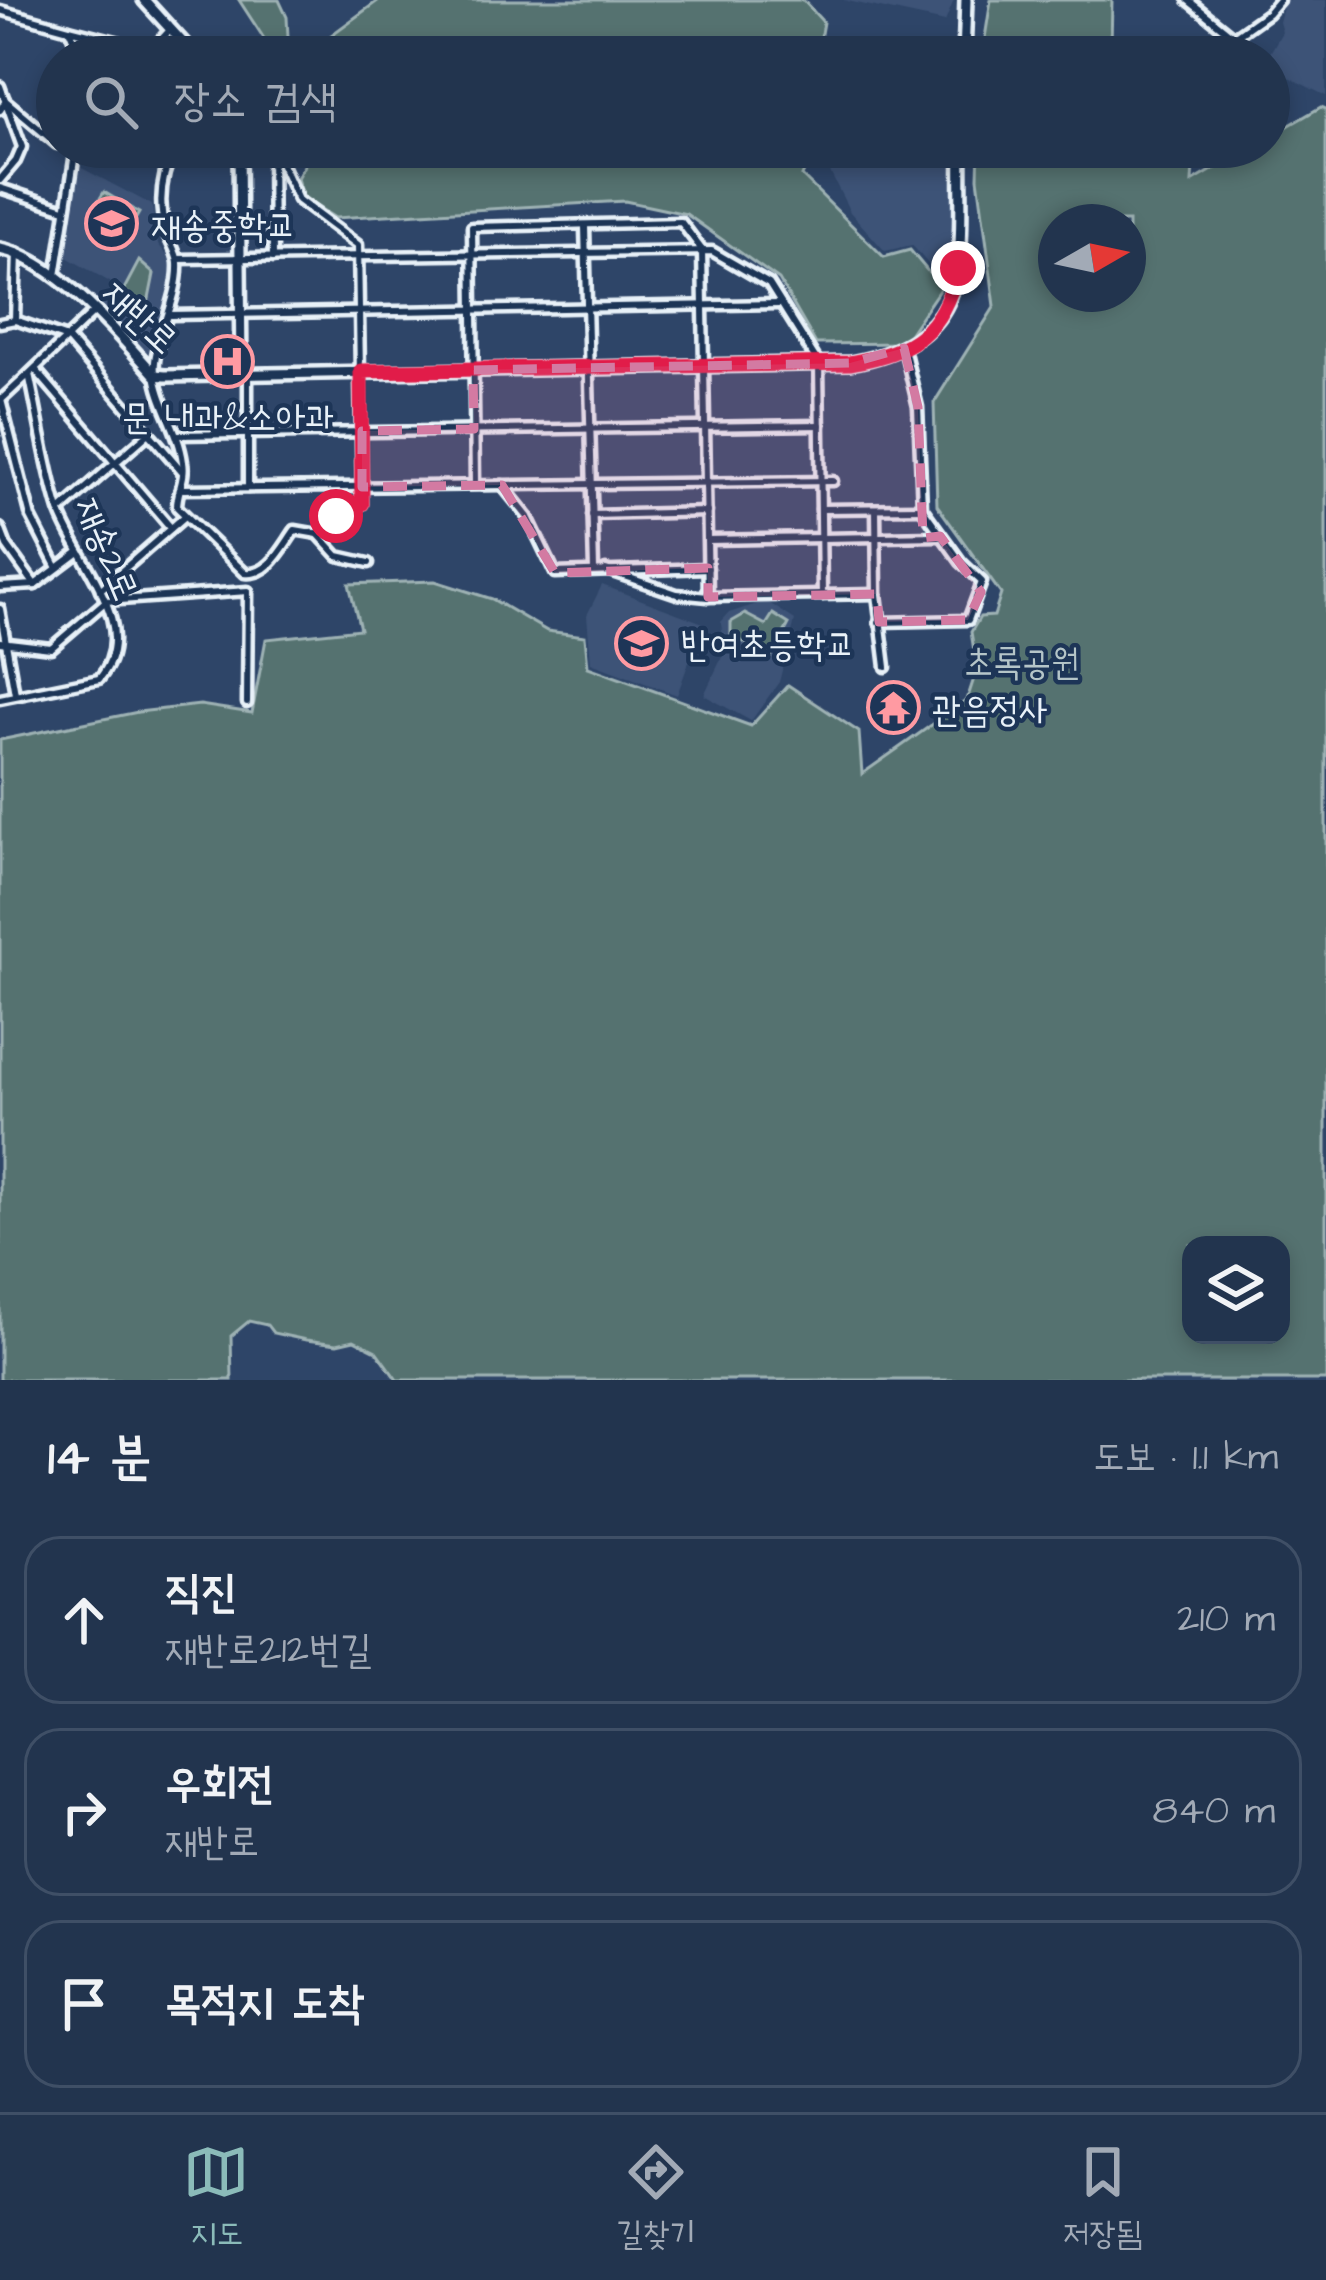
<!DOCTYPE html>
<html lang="ko">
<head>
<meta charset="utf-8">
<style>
	body { margin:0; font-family:"Architects Daughter","Poor Story",sans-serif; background:#2a3c55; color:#f1f3f6 }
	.controls { position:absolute; right:36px; bottom:36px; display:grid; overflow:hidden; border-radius:24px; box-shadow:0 6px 18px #0003 }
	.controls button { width:108px; height:108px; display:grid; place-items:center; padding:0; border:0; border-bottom:3px solid #3f4f66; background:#22344e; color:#f1f3f6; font:60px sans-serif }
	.compass { position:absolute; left:1038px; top:204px; width:108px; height:108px; border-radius:50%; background:#22344e; box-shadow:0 6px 18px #0003; rotate:81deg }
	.stop { position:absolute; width:36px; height:36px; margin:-27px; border:9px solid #e11d48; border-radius:50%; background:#fff }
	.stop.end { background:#e11d48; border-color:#fff; box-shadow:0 3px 12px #0008 }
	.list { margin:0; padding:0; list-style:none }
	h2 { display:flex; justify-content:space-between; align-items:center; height:156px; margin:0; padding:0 48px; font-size:51px }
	h2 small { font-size:39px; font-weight:400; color:#a2aab6 }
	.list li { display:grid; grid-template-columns:78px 1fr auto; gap:36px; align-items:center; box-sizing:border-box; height:168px; margin:0 24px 24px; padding:0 24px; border:3px solid #3f4f66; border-radius:36px }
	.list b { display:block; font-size:45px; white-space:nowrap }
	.list p { margin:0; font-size:39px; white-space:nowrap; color:#a2aab6 }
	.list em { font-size:39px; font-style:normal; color:#a2aab6 }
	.icon { flex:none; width:66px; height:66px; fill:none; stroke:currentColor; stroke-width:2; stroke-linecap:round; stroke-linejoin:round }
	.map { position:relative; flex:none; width:1326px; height:1380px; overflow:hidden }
	.search { position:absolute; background:#22344e; box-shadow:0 6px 18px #0003; left:36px; right:36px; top:36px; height:132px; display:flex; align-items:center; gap:30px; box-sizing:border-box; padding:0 42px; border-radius:66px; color:#a2aab6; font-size:45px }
	.sheet { height:732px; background:#22344e }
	nav { display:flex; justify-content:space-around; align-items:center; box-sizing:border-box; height:168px; border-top:3px solid #3f4f66; background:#22344e; font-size:33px; color:#a2aab6 }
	nav a { display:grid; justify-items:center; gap:6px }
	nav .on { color:#8bbbb9 }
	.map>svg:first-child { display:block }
	.built { fill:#3d5377 }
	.green { fill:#557270; stroke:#9eb2b4; stroke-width:3; fill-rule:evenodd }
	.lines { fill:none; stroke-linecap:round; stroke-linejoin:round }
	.minor-casing { stroke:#e8f1f8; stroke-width:15 }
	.major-casing { stroke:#e8f1f8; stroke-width:18 }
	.minor { stroke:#1d3557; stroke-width:6 }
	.major { stroke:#1d3557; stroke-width:9 }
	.route { stroke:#e11d48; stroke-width:15 }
	.marked { fill:#d37aa2; fill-opacity:0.2; stroke:#d37aa2; stroke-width:9; stroke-dasharray:24 15; stroke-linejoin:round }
	.labels { text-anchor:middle; stroke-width:9; stroke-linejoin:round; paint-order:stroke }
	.poi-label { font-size:36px; fill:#e8f1f8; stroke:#1d3557; text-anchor:start }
	.street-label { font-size:36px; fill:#e8f1f8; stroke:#1d3557 }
	.park-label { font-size:36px; fill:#b5c5c8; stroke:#1d3557 }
</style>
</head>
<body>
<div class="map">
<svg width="1326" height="1380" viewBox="0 0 1326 1380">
	<rect width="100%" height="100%" fill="#2e4568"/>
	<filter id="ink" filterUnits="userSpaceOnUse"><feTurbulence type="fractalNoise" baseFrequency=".00833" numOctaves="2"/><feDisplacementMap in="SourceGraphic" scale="24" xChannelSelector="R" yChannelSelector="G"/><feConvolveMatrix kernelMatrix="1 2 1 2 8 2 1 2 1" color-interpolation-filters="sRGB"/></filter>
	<g filter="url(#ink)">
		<g class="built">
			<path d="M843,0H954L945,22Z"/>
			<path d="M1285,0H1326V96L1273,69L1270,53L1282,32L1279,22Z"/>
			<path d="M827,147H953L952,268L936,273L912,245L885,251L850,212L821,154Z"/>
			<path d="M78,166L152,205L158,244L174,264L162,332L146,354L101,305L120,288L65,256Z"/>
			<path d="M602,585L703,623L677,695L591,663L587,615Z"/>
			<path d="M766,601L795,620L779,682L751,721L704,695L724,653L721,622L729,613Z"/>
		</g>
		<g class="green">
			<path d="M239,0H279L287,17L289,57H276Z"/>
			<path d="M379,0H803L823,22L817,57H311L312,49Z"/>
			<path d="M991,0H1112L1111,47L1123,57H982Z"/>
			<path d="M1321,107L1326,109V1380H397L376,1351L354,1340L337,1344L306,1340L273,1333L267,1325L249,1321L231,1336L232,1380H0V740L138,712L200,705L252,713L266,639L360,629L349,584L435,581L492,599L547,631L585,636L588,667L751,726L788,685L859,732L862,774L967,700L977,669L971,632L980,617L994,616L1001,594L937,505L934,403L995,306L978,178L979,147H1194L1192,182L1252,147H1269V137ZM1056,222H1128V294H1056ZM1191,1245H1281V1335H1191Z"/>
			<path d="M309,147H815L802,176L884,257L910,250L941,287L903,343L816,344L779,280L686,214L625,201L335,218L302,197L297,178L310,155Z"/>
			<path d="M104,192L139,213L128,232L92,211Z"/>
			<path d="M139,261L154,274L145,319L122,293Z"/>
			<path d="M745,614L766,625L773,614L789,624L771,657L731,635V622Z"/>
		</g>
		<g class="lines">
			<defs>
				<g id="minor">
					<path d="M1188,0L1234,37"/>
					<path d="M0,10L69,29L81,57"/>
					<path d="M69,29L144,48L158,43L170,30"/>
					<path d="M1234,37L1268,13L1279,0"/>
					<path d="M158,43L172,57"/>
					<path d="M1226,57L1234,37"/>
					<path d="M0,86L22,147L16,161L0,180"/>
					<path d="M0,110L6,101L57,144"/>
					<path d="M175,147C162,173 157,199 165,228C168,240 177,251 178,263C180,300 151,346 155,373C158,403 179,430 183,462C186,479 177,490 177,507L245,573C269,576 282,548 295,530L318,534L336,516L362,504L358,245L298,200L274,147"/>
					<path d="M175,148L196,147"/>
					<path d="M272,148L273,258"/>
					<path d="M0,188L65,209"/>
					<path d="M585,227L594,570"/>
					<path d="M702,250L708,597"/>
					<path d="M178,259L712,251L769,284L819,364L822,595"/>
					<path d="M56,276L76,147"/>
					<path d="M171,315L779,304"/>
					<path d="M15,320L17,252"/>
					<path d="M0,323L15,320L67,338L182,471"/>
					<path d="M35,369L171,528"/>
					<path d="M1,400L31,517L57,568"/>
					<path d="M0,401L28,375"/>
					<path d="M178,435L820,425"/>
					<path d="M475,483L472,227L681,222L702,250"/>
					<path d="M502,485L528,517L555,573L708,568"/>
					<path d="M248,488V374"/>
					<path d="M183,489L833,481"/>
					<path d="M821,509L922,508"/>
					<path d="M876,509L877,594L886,667"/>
					<path d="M60,511L149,433"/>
					<path d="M592,515L707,512"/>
					<path d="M0,528L7,546L35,585"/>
					<path d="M318,534L338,556L369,563"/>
					<path d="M708,540L938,536"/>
					<path d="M606,570L677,594L708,597L877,594"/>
					<path d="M0,587L35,585L79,552"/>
					<path d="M100,590L184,517"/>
					<path d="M0,609L15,694"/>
					<path d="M879,622L968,620L982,582L961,562L922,508L918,407L904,348"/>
					<path d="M0,642L51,648L106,601L248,591L247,703"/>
					<path d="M0,699L99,679C144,627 76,560 59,510C45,466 39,419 29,374L95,311"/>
				</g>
				<g id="major">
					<path d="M144,0L196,57"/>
					<path d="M964,57L966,0"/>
					<path d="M239,147L241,374"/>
					<path d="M0,249C56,260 118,333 155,375L165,376L850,363C981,339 958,254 961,147"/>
				</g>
			</defs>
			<use href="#minor" class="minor-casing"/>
			<use href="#major" class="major-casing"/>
			<use href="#minor" class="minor"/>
			<use href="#major" class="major"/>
		</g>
	</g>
	<g class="lines" filter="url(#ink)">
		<path class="route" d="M336,516L362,504L361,371L850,363C915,351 940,334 958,268"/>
	</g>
	<path class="marked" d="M904,348L918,407L923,538L940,536L981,592L968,620L879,622L877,594L708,597V568L555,573L502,485L362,487V431L474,429L473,370L850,363Z"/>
	<defs>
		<symbol id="school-ring" viewBox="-11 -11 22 22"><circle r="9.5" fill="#1d3557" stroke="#ff9aa2" stroke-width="1.5"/><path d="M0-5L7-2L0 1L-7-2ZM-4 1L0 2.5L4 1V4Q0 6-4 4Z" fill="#ff9aa2"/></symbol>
		<symbol id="hospital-ring" viewBox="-11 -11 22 22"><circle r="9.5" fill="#1d3557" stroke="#ff9aa2" stroke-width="1.5"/><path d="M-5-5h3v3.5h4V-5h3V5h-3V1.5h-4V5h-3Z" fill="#ff9aa2"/></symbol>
		<symbol id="temple-ring" viewBox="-11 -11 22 22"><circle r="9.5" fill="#1d3557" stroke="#ff9aa2" stroke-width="1.5"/><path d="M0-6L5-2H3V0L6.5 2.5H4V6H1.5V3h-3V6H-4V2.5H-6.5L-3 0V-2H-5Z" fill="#ff9aa2"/></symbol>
	</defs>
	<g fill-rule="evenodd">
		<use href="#school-ring" x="82" y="194" width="59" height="59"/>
		<use href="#hospital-ring" x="198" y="332" width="59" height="59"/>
		<use href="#school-ring" x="612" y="614" width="59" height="59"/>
		<use href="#temple-ring" x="864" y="678" width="59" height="59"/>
	</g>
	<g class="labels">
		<g class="poi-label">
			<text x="151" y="237">재송중학교</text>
			<text x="228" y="429" text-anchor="middle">문 내과&amp;소아과</text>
			<text x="681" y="656">반여초등학교</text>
			<text x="932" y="721">관음정사</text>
		</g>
		<g class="street-label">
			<text transform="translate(141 316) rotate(43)" y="13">재반로</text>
			<text transform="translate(108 548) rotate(67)" y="13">재송2로</text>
		</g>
		<g class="park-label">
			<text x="1022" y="674">초록공원</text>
		</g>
	</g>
</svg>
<div class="controls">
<button><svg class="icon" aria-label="layers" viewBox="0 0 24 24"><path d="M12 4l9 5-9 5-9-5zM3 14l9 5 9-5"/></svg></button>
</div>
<svg class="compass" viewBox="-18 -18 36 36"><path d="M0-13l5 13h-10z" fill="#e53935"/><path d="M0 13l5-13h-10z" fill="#a2aab6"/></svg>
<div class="stop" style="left:336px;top:516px"></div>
<div class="stop end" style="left:958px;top:268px"></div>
<div class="search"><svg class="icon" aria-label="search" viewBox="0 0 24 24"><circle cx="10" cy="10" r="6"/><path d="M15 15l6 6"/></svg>장소 검색</div>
</div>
<section class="sheet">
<h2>14 분<small>도보 · 1.1 km</small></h2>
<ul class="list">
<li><svg class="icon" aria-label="ahead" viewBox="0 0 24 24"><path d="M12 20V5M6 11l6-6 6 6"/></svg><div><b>직진</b><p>재반로212번길</p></div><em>210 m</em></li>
<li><svg class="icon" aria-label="right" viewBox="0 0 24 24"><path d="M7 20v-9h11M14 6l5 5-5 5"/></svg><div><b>우회전</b><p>재반로</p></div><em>840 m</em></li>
<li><svg class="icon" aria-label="arrive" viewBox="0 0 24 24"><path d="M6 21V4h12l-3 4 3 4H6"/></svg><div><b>목적지 도착</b></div></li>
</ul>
</section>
<nav>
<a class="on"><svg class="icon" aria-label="map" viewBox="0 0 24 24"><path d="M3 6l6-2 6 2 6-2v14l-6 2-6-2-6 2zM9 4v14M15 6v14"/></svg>지도</a>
<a><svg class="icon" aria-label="directions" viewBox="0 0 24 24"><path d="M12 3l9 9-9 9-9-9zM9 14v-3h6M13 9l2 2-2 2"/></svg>길찾기</a>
<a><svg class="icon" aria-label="saved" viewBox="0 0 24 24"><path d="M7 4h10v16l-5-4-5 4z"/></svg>저장됨</a>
</nav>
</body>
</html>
